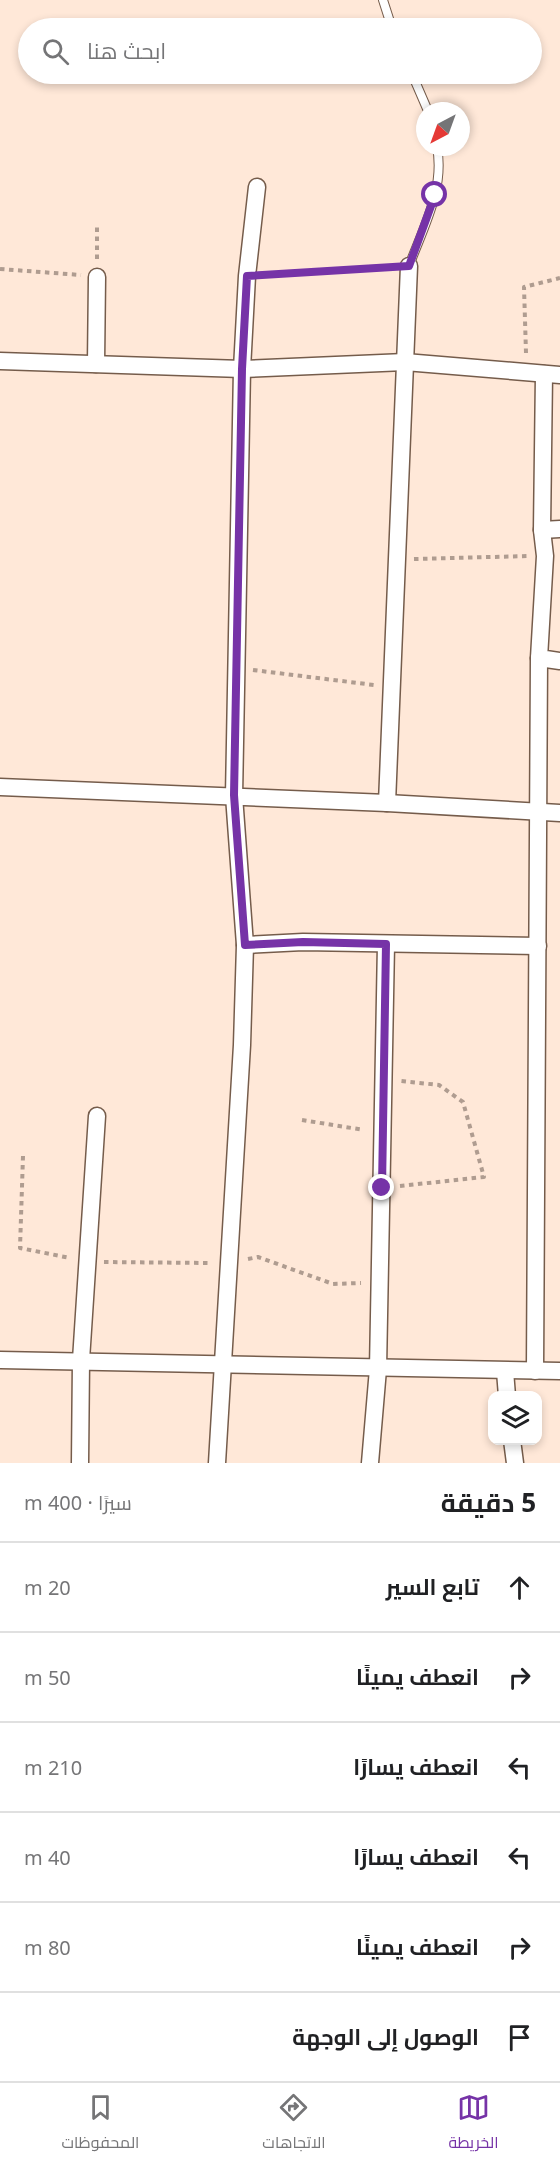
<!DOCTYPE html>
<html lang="ar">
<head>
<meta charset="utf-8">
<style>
	body { margin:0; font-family:"Noto Sans",Cairo,sans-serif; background:#f2f2f2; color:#202124; direction:rtl }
	.controls { position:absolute; right:18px; bottom:18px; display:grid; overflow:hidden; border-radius:12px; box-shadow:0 3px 9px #0003 }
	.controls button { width:54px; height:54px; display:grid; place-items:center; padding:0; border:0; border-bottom:2px solid #e0e0e0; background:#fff; color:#202124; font:30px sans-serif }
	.compass { position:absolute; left:416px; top:102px; width:54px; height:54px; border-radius:50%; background:#fff; box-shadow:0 3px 9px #0003; rotate:221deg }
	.stop { position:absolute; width:18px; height:18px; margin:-14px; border:4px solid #7633a7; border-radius:50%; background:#fff }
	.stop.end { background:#7633a7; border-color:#fff; box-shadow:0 2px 6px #0008 }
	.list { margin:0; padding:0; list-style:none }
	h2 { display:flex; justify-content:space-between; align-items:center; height:78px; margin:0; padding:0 24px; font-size:26px }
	h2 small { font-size:20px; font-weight:400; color:#757577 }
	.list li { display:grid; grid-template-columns:39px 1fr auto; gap:18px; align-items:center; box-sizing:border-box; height:90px; padding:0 24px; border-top:2px solid #e0e0e0 }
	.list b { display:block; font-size:22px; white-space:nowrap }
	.list em { font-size:20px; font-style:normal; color:#757577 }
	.icon { flex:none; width:33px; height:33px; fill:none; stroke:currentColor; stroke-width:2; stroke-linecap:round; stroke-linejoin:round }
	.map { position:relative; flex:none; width:560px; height:1463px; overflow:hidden; direction:ltr }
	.search { position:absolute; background:#fff; box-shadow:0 3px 9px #0003; left:18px; right:18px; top:18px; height:66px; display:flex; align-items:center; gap:15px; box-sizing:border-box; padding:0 21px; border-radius:33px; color:#757577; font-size:22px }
	.sheet { height:618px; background:#fff }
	nav { display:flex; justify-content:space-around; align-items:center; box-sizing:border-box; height:84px; border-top:2px solid #e0e0e0; background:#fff; font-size:16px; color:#757577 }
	nav a { display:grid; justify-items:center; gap:3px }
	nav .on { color:#7633a7 }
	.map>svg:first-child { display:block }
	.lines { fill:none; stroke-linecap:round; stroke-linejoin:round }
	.lane-casing { stroke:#755c4b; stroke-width:10 }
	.street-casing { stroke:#755c4b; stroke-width:19 }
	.path { stroke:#af9c90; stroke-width:4; stroke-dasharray:4.5 4.5; stroke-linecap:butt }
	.lane { stroke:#fff; stroke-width:8 }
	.street { stroke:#fff; stroke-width:16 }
	.route { stroke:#7633a7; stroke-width:8 }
</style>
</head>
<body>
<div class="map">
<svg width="560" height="1463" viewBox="0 0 560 1463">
	<rect width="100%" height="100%" fill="#ffe8d8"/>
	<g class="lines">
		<defs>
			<g id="lane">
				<path d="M383,0L392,28"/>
				<path d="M412,74L428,111"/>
				<path d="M409,266C423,228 445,189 437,147"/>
			</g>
			<g id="street">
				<path d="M0,361L242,369L405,362L560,375"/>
				<path d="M96,364L97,277"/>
				<path d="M544,374L542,530L545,556L539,658L560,661"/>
				<path d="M542,530L560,529"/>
				<path d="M0,787L387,803L560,813"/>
				<path d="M387,803L409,266"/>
				<path d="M245,945L303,942L538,946"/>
				<path d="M0,1360L560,1371"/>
				<path d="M505,1371L507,1396"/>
				<path d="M535,1371L539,658"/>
				<path d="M512,1440L515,1463"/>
				<path d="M80,1463L81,1360L97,1116"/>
				<path d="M217,1463L242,1045L245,945L234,796L242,369L247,276L257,187"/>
				<path d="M370,1463L378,1369L386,944"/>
			</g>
		</defs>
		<use href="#lane" class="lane-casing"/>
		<use href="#street" class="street-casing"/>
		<g class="path">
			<path d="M97,259V224"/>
			<path d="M0,269L81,275"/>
			<path d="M266,275L390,267"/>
			<path d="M526,353L524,287L560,278"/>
			<path d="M414,559L529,556"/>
			<path d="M253,670L374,685"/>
			<path d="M302,1120L364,1130"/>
			<path d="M23,1156L20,1248L70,1258"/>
			<path d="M400,1186L484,1177L463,1102L439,1085L401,1081"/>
			<path d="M248,1259L258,1257L333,1284L361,1283"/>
			<path d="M104,1262L211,1263"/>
		</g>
		<use href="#lane" class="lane"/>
		<use href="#street" class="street"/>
	</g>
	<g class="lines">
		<path class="route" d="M382,1188L386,944L303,942L245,945L234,795L242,369L247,276L409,266L435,195"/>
	</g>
</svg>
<div class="controls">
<button><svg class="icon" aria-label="layers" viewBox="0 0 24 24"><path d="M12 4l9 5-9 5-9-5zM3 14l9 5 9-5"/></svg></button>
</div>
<svg class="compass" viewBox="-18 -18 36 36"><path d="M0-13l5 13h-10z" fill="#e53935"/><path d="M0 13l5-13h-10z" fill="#757577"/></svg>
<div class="stop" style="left:435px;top:195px"></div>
<div class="stop end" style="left:382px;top:1188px"></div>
<div class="search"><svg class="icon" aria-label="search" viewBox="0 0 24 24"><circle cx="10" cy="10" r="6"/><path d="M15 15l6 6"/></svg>ابحث هنا</div>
</div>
<section class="sheet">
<h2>5 دقيقة<small>سيرًا · 400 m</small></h2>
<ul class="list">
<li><svg class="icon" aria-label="ahead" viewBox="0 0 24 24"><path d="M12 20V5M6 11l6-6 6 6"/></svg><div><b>تابع السير</b></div><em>20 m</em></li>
<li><svg class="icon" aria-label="right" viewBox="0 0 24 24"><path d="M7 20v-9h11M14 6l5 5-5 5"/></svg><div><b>انعطف يمينًا</b></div><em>50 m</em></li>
<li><svg class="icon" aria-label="left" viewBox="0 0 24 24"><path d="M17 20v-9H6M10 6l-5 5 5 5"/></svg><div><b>انعطف يسارًا</b></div><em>210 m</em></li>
<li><svg class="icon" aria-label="left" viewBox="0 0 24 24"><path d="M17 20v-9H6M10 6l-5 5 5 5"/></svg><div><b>انعطف يسارًا</b></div><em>40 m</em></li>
<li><svg class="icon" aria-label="right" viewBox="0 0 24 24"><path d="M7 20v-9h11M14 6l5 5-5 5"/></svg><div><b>انعطف يمينًا</b></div><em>80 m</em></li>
<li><svg class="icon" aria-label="arrive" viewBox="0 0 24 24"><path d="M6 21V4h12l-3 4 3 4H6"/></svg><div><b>الوصول إلى الوجهة</b></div></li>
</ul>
</section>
<nav>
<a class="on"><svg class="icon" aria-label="map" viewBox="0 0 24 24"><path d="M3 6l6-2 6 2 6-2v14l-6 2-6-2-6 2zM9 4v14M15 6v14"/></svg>الخريطة</a>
<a><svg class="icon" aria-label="directions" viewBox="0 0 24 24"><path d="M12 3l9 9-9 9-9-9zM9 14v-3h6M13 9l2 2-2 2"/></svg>الاتجاهات</a>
<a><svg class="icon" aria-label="saved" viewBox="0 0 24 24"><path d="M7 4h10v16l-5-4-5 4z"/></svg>المحفوظات</a>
</nav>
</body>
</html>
